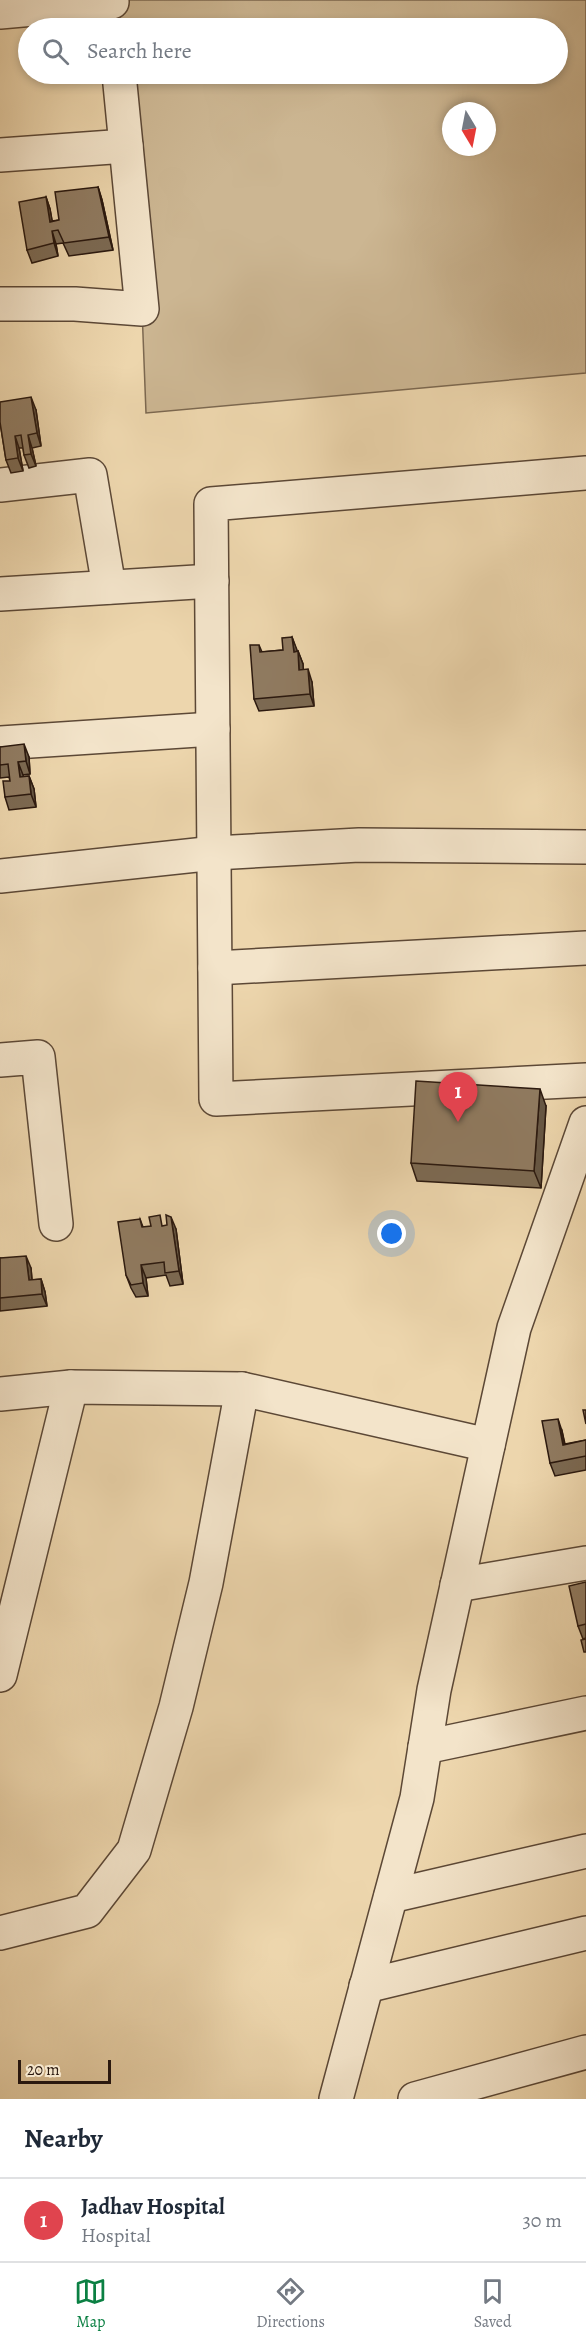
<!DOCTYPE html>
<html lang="en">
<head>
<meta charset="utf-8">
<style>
	body { margin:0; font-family:Alegreya,serif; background:#f2f2f3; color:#1f2937 }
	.compass { position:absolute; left:442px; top:102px; width:54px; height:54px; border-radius:50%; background:#fff; box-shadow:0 3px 9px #0003; rotate:170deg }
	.scale { position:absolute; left:18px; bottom:15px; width:93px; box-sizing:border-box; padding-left:6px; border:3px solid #2b190f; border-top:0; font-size:16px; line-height:21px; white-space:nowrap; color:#2b190f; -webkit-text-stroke:4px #f3e4ca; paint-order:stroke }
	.you { position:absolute; left:392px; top:1234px; width:21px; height:21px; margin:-15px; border:4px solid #fff; border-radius:50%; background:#1a73e8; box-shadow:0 0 0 9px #1a73e833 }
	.badge { display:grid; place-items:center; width:39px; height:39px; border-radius:50%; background:#0b8043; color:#fff; font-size:20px; font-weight:700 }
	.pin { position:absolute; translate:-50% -50px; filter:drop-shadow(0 2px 3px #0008) }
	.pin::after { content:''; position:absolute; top:32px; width:21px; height:18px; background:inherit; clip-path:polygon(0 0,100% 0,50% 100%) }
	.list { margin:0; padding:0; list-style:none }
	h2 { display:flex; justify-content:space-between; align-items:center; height:78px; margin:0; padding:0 24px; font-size:26px }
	h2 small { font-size:20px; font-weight:400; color:#747a83 }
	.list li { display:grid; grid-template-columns:39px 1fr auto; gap:18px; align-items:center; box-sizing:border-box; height:84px; padding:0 24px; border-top:2px solid #e0e1e3 }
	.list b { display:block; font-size:22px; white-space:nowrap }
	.list p { margin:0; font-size:20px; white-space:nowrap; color:#747a83 }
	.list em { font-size:20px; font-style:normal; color:#747a83 }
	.icon { flex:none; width:33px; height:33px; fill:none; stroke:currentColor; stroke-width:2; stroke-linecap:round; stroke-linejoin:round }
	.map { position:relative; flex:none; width:586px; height:2099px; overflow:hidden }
	.search { position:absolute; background:#fff; box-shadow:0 3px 9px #0003; left:18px; right:18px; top:18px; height:66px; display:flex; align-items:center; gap:15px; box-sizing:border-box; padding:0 21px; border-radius:33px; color:#747a83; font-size:22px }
	.sheet { height:162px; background:#fff }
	nav { display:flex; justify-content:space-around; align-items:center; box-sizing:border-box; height:84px; border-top:2px solid #e0e1e3; background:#fff; font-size:16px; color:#747a83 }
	nav a { display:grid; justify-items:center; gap:3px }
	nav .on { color:#0b8043 }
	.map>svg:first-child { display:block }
	.green { fill:#ccb692; stroke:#7c6850; stroke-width:1.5; fill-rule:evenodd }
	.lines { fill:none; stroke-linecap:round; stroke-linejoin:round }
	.minor-casing { stroke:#5c4836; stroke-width:36 }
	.minor { stroke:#f3e4ca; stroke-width:33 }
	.wall { fill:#7c6a53; stroke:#2b190f; stroke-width:1.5 }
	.shaded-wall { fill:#655644; stroke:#2b190f; stroke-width:1.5 }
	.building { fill:#907b61; stroke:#2b190f; stroke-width:1.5 }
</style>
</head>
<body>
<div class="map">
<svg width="586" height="2099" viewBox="0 0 586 2099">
	<rect width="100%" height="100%" fill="#edd6ad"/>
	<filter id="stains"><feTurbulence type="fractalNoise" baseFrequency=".00333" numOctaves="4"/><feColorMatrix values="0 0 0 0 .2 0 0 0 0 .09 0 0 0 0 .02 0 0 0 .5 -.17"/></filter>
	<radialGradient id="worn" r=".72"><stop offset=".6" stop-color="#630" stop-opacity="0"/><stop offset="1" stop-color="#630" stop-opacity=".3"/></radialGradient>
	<path class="green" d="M112,0H586V373L146,413L142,309L119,74H558V28H115ZM451,111H487V147H451Z"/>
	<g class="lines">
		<defs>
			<g id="minor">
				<path d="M0,12L112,2"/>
				<path d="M0,155L126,146"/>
				<path d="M0,304H75L142,309L119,74"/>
				<path d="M586,473L211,504L216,1099L586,1080"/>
				<path d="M0,485L90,475L109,587"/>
				<path d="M0,594L212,581"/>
				<path d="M0,743L213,729"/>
				<path d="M0,876L215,853L359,845L586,847"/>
				<path d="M215,968L586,948"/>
				<path d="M0,1060L38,1057L56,1224"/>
				<path d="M0,1394L71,1387L242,1389L488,1445"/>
				<path d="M457,1585L586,1563"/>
				<path d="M0,1675L71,1387"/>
				<path d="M425,1747L586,1713"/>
				<path d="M391,1896L586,1851"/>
				<path d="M0,1933L87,1911L134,1850L176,1707L206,1583L242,1389"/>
				<path d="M366,1986L586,1933"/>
				<path d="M336,2099L417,1798L434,1690L514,1328L586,1123"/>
				<path d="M415,2099L586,2052"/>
			</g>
		</defs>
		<use href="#minor" class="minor-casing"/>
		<use href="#minor" class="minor"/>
	</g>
	<g class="wall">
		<path d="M98,187L102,200L113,250L69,256L63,243L56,244L58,256L32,263L27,250L46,197L50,209L52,221L59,220Z"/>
		<path d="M36,410L41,446L32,448L36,466L29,468L24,455L23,448H19L23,471L11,473L6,460L0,422Z"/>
		<path d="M292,637L297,652L298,651L303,664V670L312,682L314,706L259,711L254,699L259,645L262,652L283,650Z"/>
		<path d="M0,747L29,757L30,774L23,775V777L29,776L34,789L36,807L9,810L5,797L10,781L9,777L0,778Z"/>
		<path d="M546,1106L541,1188L417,1181L411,1163Z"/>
		<path d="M140,1219L143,1227L164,1226L176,1229L183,1284L170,1286L166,1275L146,1278L148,1296L136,1297L131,1288L126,1275Z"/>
		<path d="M0,1258L31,1268L32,1280L41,1279L45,1292L47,1306L0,1311Z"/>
		<path d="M562,1431L565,1444L586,1440V1470L555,1476L550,1463Z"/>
		<path d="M586,1582V1638L583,1639L578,1626Z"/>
	</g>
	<g class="shaded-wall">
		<path d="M98,187L102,200L113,250L109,237Z"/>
		<path d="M46,197L50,209L54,231L50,222Z"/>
		<path d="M52,231L56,244L58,256L54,243Z"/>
		<path d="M31,397L36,410L41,446L37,433Z"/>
		<path d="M28,435L32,448L36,466L31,454Z"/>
		<path d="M15,436L19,448L23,471L18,458Z"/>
		<path d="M292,637L297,650L298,664L294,652Z"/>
		<path d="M298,651L303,664L304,683L299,670Z"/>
		<path d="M308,669L312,682L314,706L310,694Z"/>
		<path d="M24,744L29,757L30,774L26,761Z"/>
		<path d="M18,762L23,775L25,790L20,777Z"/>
		<path d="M29,776L34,789L36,807L31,794Z"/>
		<path d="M540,1089L546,1106L541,1188L534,1171Z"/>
		<path d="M171,1217L176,1229L183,1284L179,1271Z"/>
		<path d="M26,1256L31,1268L33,1293L29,1280Z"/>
		<path d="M141,1265L146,1278L148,1296L143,1283Z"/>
		<path d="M41,1279L45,1292L47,1306L42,1294Z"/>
		<path d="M558,1419L562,1431L567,1457L563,1445Z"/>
	</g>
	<g class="building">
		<path d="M98,187L109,237L64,243L58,230L52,231L54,243L27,250L19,202L46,197L50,222L59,220L55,192Z"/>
		<path d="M31,397L37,433L28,435L31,454L24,455L21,435L15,436L18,458L6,460L0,422V402Z"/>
		<path d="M292,637L294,652L298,651L299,670L308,669L310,694L254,699L250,645H259L260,652L283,650L282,638Z"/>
		<path d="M24,744L26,761L18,762L20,777L29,776L31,794L5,797L3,781H10L8,764L0,765V747Z"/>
		<path d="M416,1081L540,1089L534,1171L411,1163Z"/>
		<path d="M160,1215L162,1226L167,1225L166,1215L171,1217L179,1271L165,1273L164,1262L141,1265L143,1283L131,1285L126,1275L118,1222L140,1219L142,1227L151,1226L149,1217Z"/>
		<path d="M26,1256L29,1280L41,1279L42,1294L0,1298V1258Z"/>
		<path d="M583,1410H586V1424Z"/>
		<path d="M558,1419L563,1445L586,1440V1456L550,1463L542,1421Z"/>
		<path d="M586,1582V1624L578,1626L569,1586Z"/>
		<path d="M586,1639V1652H584L581,1640Z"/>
	</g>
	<rect width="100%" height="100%" filter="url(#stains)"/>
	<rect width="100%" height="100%" fill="url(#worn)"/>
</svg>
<svg class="compass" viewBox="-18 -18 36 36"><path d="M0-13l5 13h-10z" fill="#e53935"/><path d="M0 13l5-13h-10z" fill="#747a83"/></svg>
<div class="scale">20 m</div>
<div class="you"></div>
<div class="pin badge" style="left:458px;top:1122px;background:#e0444e">1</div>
<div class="search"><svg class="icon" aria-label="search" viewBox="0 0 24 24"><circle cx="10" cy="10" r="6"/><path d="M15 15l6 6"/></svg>Search here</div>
</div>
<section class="sheet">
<h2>Nearby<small></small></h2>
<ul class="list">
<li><span class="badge" style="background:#e0444e">1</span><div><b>Jadhav Hospital</b><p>Hospital</p></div><em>30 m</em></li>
</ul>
</section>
<nav>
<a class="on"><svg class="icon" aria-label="map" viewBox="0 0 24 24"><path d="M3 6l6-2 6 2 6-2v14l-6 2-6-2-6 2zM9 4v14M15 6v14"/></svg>Map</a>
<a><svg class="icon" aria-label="directions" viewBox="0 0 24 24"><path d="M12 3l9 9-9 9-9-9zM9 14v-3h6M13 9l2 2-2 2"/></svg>Directions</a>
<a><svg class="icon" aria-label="saved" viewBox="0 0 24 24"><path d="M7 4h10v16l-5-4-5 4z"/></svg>Saved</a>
</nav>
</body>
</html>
